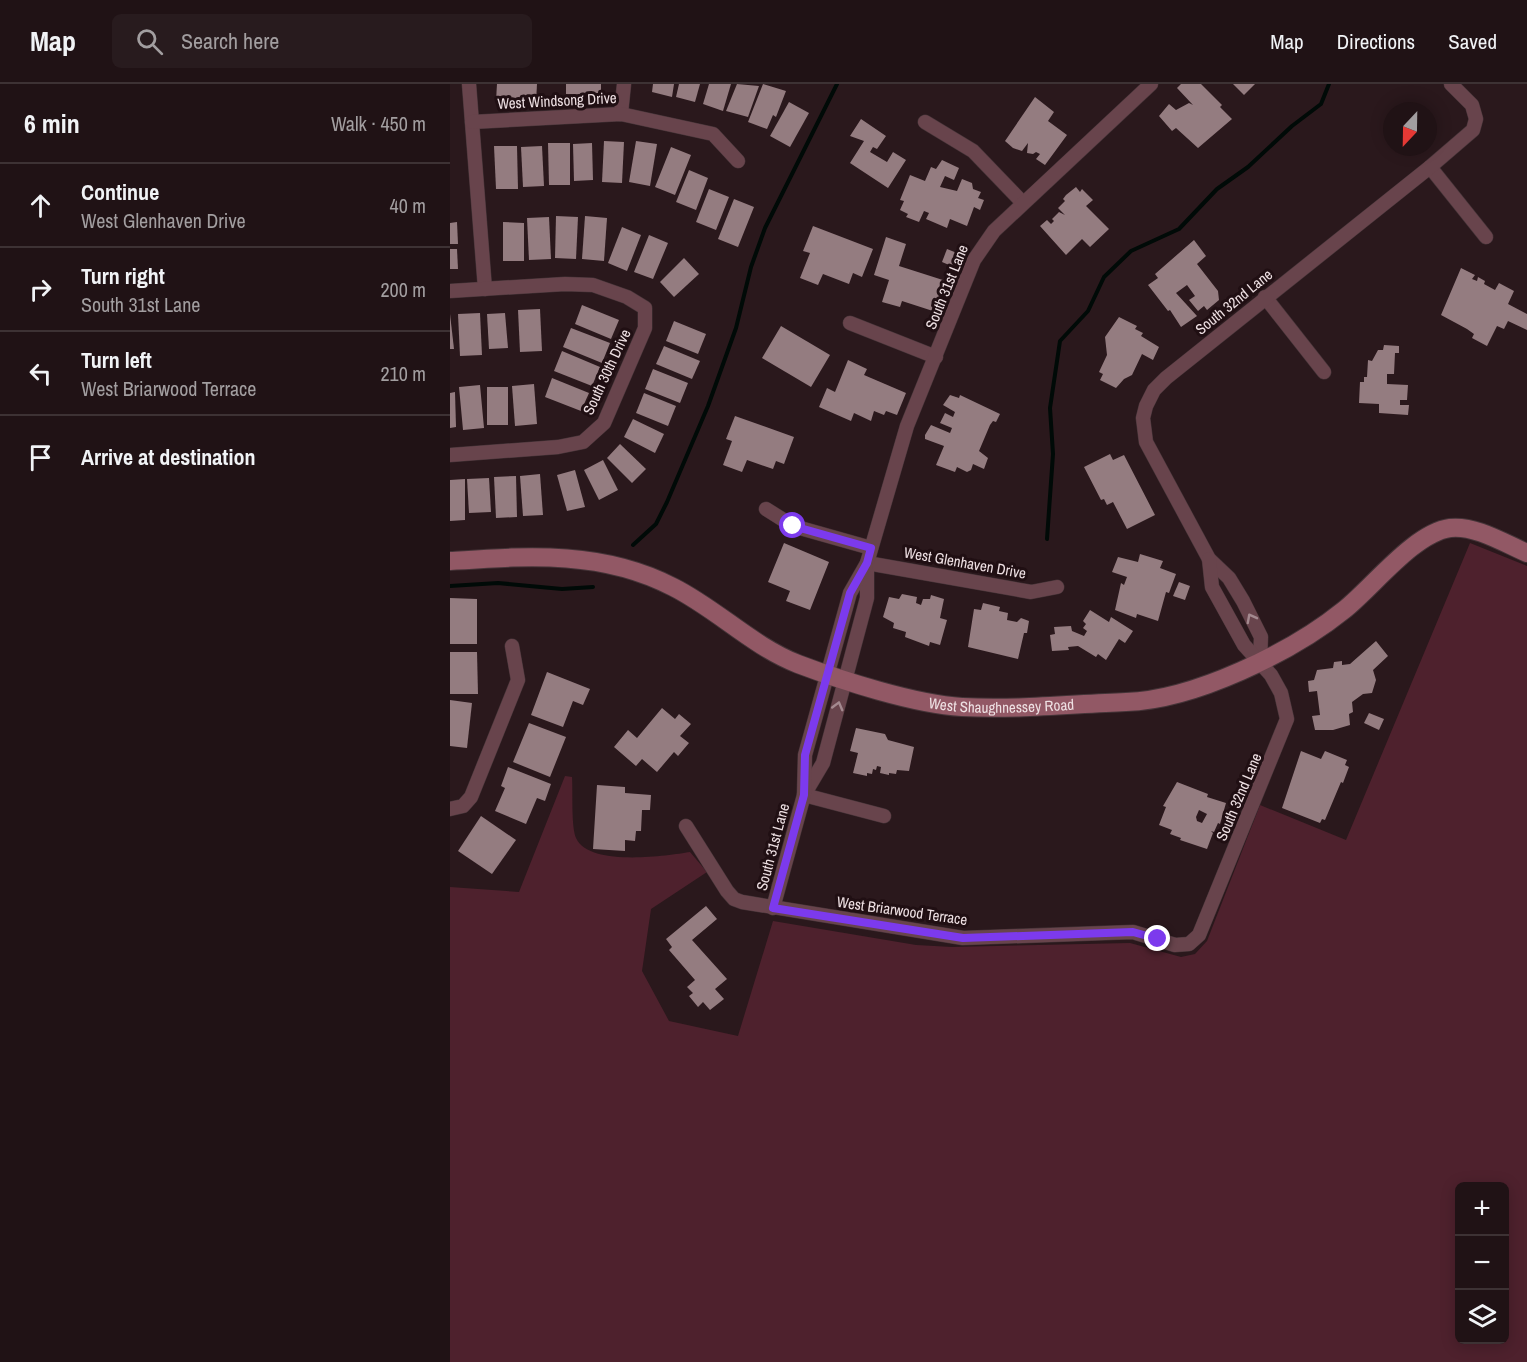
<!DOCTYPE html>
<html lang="en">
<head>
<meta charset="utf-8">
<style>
	body { margin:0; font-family:"Archivo Narrow",sans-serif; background:#281b1e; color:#f1f3f6 }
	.controls { position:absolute; right:18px; bottom:18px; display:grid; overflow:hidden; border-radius:9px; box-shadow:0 3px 15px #0003 }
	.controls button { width:54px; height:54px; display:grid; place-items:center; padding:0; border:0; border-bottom:2px solid #3d3234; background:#201215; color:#f1f3f6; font:30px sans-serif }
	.compass { position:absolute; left:933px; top:18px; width:54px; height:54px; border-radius:50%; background:#201215; box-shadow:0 3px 15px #0003; rotate:202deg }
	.stop { position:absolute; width:18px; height:18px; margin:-14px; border:4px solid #7c3aed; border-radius:50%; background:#fff }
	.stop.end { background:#7c3aed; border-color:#fff; box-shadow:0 2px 6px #0008 }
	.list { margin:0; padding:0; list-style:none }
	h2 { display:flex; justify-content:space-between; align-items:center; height:78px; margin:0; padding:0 24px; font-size:26px }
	h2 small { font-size:20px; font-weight:400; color:#a29ea0 }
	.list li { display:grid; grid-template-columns:39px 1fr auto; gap:18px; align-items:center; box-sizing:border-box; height:84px; padding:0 24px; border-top:2px solid #3d3234 }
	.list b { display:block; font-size:22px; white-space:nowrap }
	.list p { margin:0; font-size:20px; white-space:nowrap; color:#a29ea0 }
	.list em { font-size:20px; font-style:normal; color:#a29ea0 }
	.icon { flex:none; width:33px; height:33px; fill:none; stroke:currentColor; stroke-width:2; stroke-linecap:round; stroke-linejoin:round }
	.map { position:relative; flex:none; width:1077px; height:1278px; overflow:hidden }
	header { display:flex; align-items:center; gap:36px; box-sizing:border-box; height:84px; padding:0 30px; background:#201215; border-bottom:2px solid #3d3234 }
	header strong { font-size:28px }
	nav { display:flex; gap:33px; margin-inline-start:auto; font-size:21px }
	.search { width:420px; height:54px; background:#281b1e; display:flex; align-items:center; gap:15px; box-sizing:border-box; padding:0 21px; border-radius:9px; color:#a29ea0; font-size:22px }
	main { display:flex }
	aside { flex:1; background:#201215 }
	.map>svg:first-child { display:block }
	.green { fill:#4e212d; fill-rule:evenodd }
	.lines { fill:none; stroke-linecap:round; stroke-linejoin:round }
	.stream { stroke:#000a07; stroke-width:4 }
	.building { fill:#947c80; fill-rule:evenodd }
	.street-casing { stroke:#453438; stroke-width:15 }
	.secondary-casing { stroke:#453438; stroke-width:20 }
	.street { stroke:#68444c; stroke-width:14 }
	.secondary { stroke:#925865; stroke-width:18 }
	.oneway { stroke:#a48a90 }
	.route { stroke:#7c3aed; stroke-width:8 }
	.labels { text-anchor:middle; stroke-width:6; stroke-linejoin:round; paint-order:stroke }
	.street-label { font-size:15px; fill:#eee0e3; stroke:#200f13 }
</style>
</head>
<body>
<header>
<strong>Map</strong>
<div class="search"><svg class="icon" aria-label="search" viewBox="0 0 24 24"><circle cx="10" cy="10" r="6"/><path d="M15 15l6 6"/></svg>Search here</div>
<nav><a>Map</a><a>Directions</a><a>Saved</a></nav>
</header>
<main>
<aside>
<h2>6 min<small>Walk · 450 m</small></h2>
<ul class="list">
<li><svg class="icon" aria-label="ahead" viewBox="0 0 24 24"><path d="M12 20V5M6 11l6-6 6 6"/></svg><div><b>Continue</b><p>West Glenhaven Drive</p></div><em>40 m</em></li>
<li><svg class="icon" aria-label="right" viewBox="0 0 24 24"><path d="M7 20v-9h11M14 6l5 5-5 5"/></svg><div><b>Turn right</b><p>South 31st Lane</p></div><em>200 m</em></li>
<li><svg class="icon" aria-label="left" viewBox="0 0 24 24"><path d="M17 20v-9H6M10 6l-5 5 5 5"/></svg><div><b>Turn left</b><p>West Briarwood Terrace</p></div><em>210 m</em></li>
<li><svg class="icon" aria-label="arrive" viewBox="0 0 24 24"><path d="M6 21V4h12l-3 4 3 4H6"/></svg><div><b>Arrive at destination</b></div></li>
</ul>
</aside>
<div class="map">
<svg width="1077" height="1278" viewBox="0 0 1077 1278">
	<rect width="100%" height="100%" fill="#2a181c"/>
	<path class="green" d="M1020,459L1077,482V1278H0V803L69,808L115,692L122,693C123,708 121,742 126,754C139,783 216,772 240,768L257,788L201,825L192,887L219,937L288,952L323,837L466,861L502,863L680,859L731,873L745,870L757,857L810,721L896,756ZM1010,1102H1054V1256H1010Z"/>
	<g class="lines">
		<g class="stream">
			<path d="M597,455L603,370L600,324L610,257L638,227L654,193L681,167L729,145L767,105L798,83L842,42L871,20L879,0"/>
			<path d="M183,461L206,440L217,418L258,322L286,244L301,183L315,144L387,0"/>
			<path d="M0,502L48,499L112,505L143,503"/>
		</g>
	</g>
	<g class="building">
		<path d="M47,0H87L86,19L46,17Z"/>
		<path d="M116,0H151V11L116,10Z"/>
		<path d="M203,0H224L222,13L202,8Z"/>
		<path d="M229,0H250L245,18L226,13Z"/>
		<path d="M259,0H281L273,27L253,20Z"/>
		<path d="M287,0L309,2L298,33L276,27Z"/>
		<path d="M313,0L336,7L326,33L323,31L317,45L298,38Z"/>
		<path d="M731,0H751L772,21L770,23L782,35L748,64L726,44L722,47L709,32L719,20L726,26L739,19L743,21L727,4Z"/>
		<path d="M783,0H805L794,11Z"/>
		<path d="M585,13L604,28L598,37L617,51L595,81L586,75L590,70L586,68L583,70L577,69L578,59L572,67L563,64L555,57Z"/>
		<path d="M339,18L359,29L340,63L320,52Z"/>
		<path d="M411,35L436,52L427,65L423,63L420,68L437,78L443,68L456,76L438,104L400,79L414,57L400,52Z"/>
		<path d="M154,57L174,58L172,99L152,98Z"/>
		<path d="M186,57L207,60L200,102L179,98Z"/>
		<path d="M98,59H120V101H99Z"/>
		<path d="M142,59L143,96L124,97L123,60Z"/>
		<path d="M44,62H67L68,105H46Z"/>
		<path d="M92,62L94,102L73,103L71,63Z"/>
		<path d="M221,63L241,71L225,111L205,103Z"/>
		<path d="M492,76L509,84L504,96L495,92L490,103L507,107L512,95L522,99L523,105L531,108L528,114L534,116L530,126L524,123L517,142L500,135L497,144L476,135L479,129L474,127L469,138L456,133L458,130L450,126L454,117L450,116L460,91L475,97L481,83L486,85Z"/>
		<path d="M239,86L258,94L246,126L226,118Z"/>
		<path d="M626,103L630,108L632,105L643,116L636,122L659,145L640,163L632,155L616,171L590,142L597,136L601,140L604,137L602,135L609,128L615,131L608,124L615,117L613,115L616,111Z"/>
		<path d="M259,105L279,113L266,146L246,138Z"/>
		<path d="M284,115L304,123L288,163L268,155Z"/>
		<path d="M106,132L128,133L126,175L105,174Z"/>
		<path d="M135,132L157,134L154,177L132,175Z"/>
		<path d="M99,133L101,175L79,176L77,134Z"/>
		<path d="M7,138L8,160H0V139Z"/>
		<path d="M53,138L74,139V177H53Z"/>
		<path d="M363,142L423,165L412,193L403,189L399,200L373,190L368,201L350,194L360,169L353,167Z"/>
		<path d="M172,143L191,151L177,187L158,179Z"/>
		<path d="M199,151L218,159L203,195L184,188Z"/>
		<path d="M436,153L456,160L449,182L496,197L486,228L452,217L450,223L432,218L439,196L424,191Z"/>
		<path d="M744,156L756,172L747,180L768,207L769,216L757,226L754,222L748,227L739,216L745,212L737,201L726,209L747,232L731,243L720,226L718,227L698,201L708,194L705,190Z"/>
		<path d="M0,165H7L8,185H0Z"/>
		<path d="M497,165L512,171L506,184L492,178Z"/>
		<path d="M234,174L249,190L224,213L210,198Z"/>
		<path d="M1011,184L1025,191L1022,195L1027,197L1028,193L1035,197L1034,200L1045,206L1049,199L1064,207L1058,220L1077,230V246L1058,237L1054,245L1047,242L1037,262L1022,254L1024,250L1017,245L991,231Z"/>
		<path d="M132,221L169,236L161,255L125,240Z"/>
		<path d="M90,225L92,267L70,268L68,226Z"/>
		<path d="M30,229L32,271L10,272L8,230Z"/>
		<path d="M55,229L58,264L39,265L37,230Z"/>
		<path d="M0,230L4,265H0Z"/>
		<path d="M669,233L687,242L685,245L693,249L691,252L709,263L703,276L692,270L682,291L674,295L666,304L650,296L653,290L649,288L657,271L655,253Z"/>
		<path d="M224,237L256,250L248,270L216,257Z"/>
		<path d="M331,242L380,271L361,303L312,274Z"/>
		<path d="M121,244L160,259L152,279L113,263Z"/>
		<path d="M934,261L949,262V269H945L944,290H937V300L958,301L957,316H950V321H959L958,331L929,329V320L909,319L910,298H914V293H917L918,276L922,277L928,266H933Z"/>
		<path d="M214,262L250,277L242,295L206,280Z"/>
		<path d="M112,267L150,283L142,302L104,287Z"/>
		<path d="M398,276L417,285L414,291L456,309L447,331L436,327L434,331L424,327L421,337L404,329L401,337L369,323L377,304L385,308Z"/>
		<path d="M203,285L238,299L230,319L195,305Z"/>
		<path d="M102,294L139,309L131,327L95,313Z"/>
		<path d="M84,300L87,340L65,342L62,302Z"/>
		<path d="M30,301L34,344L13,346L9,303Z"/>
		<rect x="37" y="303" width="21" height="38"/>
		<path d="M5,308L6,343L0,344V309Z"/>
		<path d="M194,309L226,322L218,342L186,329Z"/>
		<path d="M500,311L509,314L510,311L550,330L546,338L543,337L540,341L529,367L538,374L534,385L523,380L521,386L517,388L507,383L505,388L486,381L494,362L475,355V351L481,341L500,349L502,344L490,339L495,329L503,333L505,328L493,321Z"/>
		<path d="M285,332L344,353L334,380L326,377L323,385L297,376L292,388L273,381L282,357L276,355Z"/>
		<path d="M183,335L214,350L205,369L174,353Z"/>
		<path d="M170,360L196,385L182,399L157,374Z"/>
		<path d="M660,370L663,376L674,371L705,431L677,445L663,418L657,421L654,415L651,416L634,383Z"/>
		<path d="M153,376L168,406L149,416L134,386Z"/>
		<path d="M125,386L135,423L117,427L107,391Z"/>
		<path d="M90,390L93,431L73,432L70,392Z"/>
		<path d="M66,392L67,433L46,434L44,393Z"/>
		<path d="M39,394L41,428L19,429L17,395Z"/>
		<path d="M15,395V436L0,437V396Z"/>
		<path d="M334,459L379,478L360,526L336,517L340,507L318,498Z"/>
		<path d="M690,470L713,477L710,484L726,490L719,509L716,508L708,537L687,530L686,534L665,526L671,499L674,501L677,493L662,488L668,473L688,478Z"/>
		<path d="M729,498L740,502L735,516L723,512Z"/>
		<path d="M452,510L467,513L466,519L471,521L473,515H480L481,511L494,515L490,534L497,536L490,561L480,558L479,562L455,553L456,548L443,544L444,539L433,533L439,513L449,515Z"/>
		<path d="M0,514L27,515V560H0Z"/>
		<path d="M533,519L550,523L549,527L558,529L557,536L567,538L571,534L579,537L577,549H574L568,575L518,563L524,525L531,526Z"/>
		<path d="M640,526L659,538L661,533L683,547L675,559L669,555L656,576L648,570L646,573L628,562L618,563L619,566L602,567L600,551L605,550L604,543L621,542L622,547L634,552L637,547L633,544L636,540L633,537Z"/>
		<path d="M926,557L938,572L923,586L926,596L922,609L913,610L902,618L903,628L899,630L900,641L883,646H865L862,632L870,631L867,607L859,608L858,597L864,596L867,586L883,584L884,578L892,577V581L900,580Z"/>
		<path d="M0,568H27L28,610H0Z"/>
		<path d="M97,588L140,605L133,621L123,617L113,643L81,631Z"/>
		<path d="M0,616L22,619L17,664L0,662Z"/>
		<path d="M212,624L225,635L229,630L241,640L230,652L239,659L228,672L224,668L207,688L192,675L186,682L164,663L178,646L187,654Z"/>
		<path d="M919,629L934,635L929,646L914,639Z"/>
		<path d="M79,639L116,653L100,693L63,678Z"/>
		<path d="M406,644L435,650L438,656L464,663L459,687L447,686L446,690L439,689V691L430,689L431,683L427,682L426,686L423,685L422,690L417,689V692L403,689L408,669L400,667Z"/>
		<path d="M851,667L871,675L875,667L897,676L895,681L899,683L893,699L891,698L875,736L872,735L870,739L832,724Z"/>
		<path d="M58,683L101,700L95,717L87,714L76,740L45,727L55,704L51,702Z"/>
		<path d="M727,698L758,710L757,713L776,719L770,740L768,739L764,748L761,747L763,749L757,765L730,756L731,754L720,750L722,746L709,741L716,723L713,722ZM749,726L757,730L752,739L747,737L746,733Z"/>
		<path d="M147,701L175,703V709L201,711L200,726H192L191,747H186L185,757L175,756V767L143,765Z"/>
		<path d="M31,732L66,756L42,790L8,767Z"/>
		<path d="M256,822L267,835L242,856L277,895L265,905L274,915L260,926L253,918L248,923L239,912L243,909L237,903L245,896L219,866L222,863L216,855Z"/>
	</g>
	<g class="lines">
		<defs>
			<g id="street">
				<path d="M19,0L35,205"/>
				<path d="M171,30L174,0"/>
				<path d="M22,38L171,30L263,50L288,77"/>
				<path d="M475,38L523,67L573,119"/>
				<path d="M980,83L1036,153"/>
				<path d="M0,207L115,200L143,201L177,213L195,224V244L154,339L133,358L108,363L0,371"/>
				<path d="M815,213L874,288"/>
				<path d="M400,239L486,273"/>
				<path d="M316,425L343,442L421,464"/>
				<path d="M417,479L581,508L607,503"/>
				<path d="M810,576L811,553L793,517L779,494L759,475L696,358L693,334L696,322L704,306L716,294L980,83L1023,46L1026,35L1022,21L1001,0"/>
				<path d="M354,711L373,679L417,514V479L457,342L524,176L544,147L701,0"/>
				<path d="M354,711L434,732"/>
				<path d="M0,725L13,722L21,713L68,596L62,562"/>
				<path d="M236,742L277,807L284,815L292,818L513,854L683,848L725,861L739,860L749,851L837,635L831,609L821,591L794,561L762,503L759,475"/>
				<path d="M323,824L354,711L355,671L400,509L416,481"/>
			</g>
			<g id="secondary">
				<path id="s1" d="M0,477C77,472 152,466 223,503C267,525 302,562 348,580C393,597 464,620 512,623C566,626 622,620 676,618C744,616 842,568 894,526C923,503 964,449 1000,444C1025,441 1054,459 1077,469"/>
			</g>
		</defs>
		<use href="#street" class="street-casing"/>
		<use href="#secondary" class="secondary-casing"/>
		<use href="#street" class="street"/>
		<use href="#secondary" class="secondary"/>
	</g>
	<defs><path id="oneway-chevron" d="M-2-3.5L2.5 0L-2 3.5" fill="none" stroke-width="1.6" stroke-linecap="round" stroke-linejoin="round" transform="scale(1.5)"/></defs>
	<g class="oneway">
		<use href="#oneway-chevron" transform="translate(801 534) rotate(-118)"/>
		<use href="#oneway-chevron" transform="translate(388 622) rotate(-75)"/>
	</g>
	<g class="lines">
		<path class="route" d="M343,442L421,464L417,479L400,509L355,671L354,711L323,824L513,854L683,848L708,855"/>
	</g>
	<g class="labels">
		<g class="street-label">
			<text transform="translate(107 17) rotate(-3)" y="5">West Windsong Drive</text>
			<text transform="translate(497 203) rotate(-68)" y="5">South 31st Lane</text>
			<text transform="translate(784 218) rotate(-39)" y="5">South 32nd Lane</text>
			<text transform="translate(157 288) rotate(-65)" y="5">South 30th Drive</text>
			<text transform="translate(515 479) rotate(10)" y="5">West Glenhaven Drive</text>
			<text dy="5" stroke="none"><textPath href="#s1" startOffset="584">West Shaughnessey Road</textPath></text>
			<text transform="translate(789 713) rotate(-67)" y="5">South 32nd Lane</text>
			<text transform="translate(323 763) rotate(-75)" y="5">South 31st Lane</text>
			<text transform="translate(452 827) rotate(8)" y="5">West Briarwood Terrace</text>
		</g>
	</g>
</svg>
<div class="controls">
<button>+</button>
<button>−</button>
<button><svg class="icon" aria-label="layers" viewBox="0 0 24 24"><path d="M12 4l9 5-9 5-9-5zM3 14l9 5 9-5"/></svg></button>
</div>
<svg class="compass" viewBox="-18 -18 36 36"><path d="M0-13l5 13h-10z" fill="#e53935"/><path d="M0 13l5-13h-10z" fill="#a29ea0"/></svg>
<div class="stop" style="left:343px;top:442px"></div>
<div class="stop end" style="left:708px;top:855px"></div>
</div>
</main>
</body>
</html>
